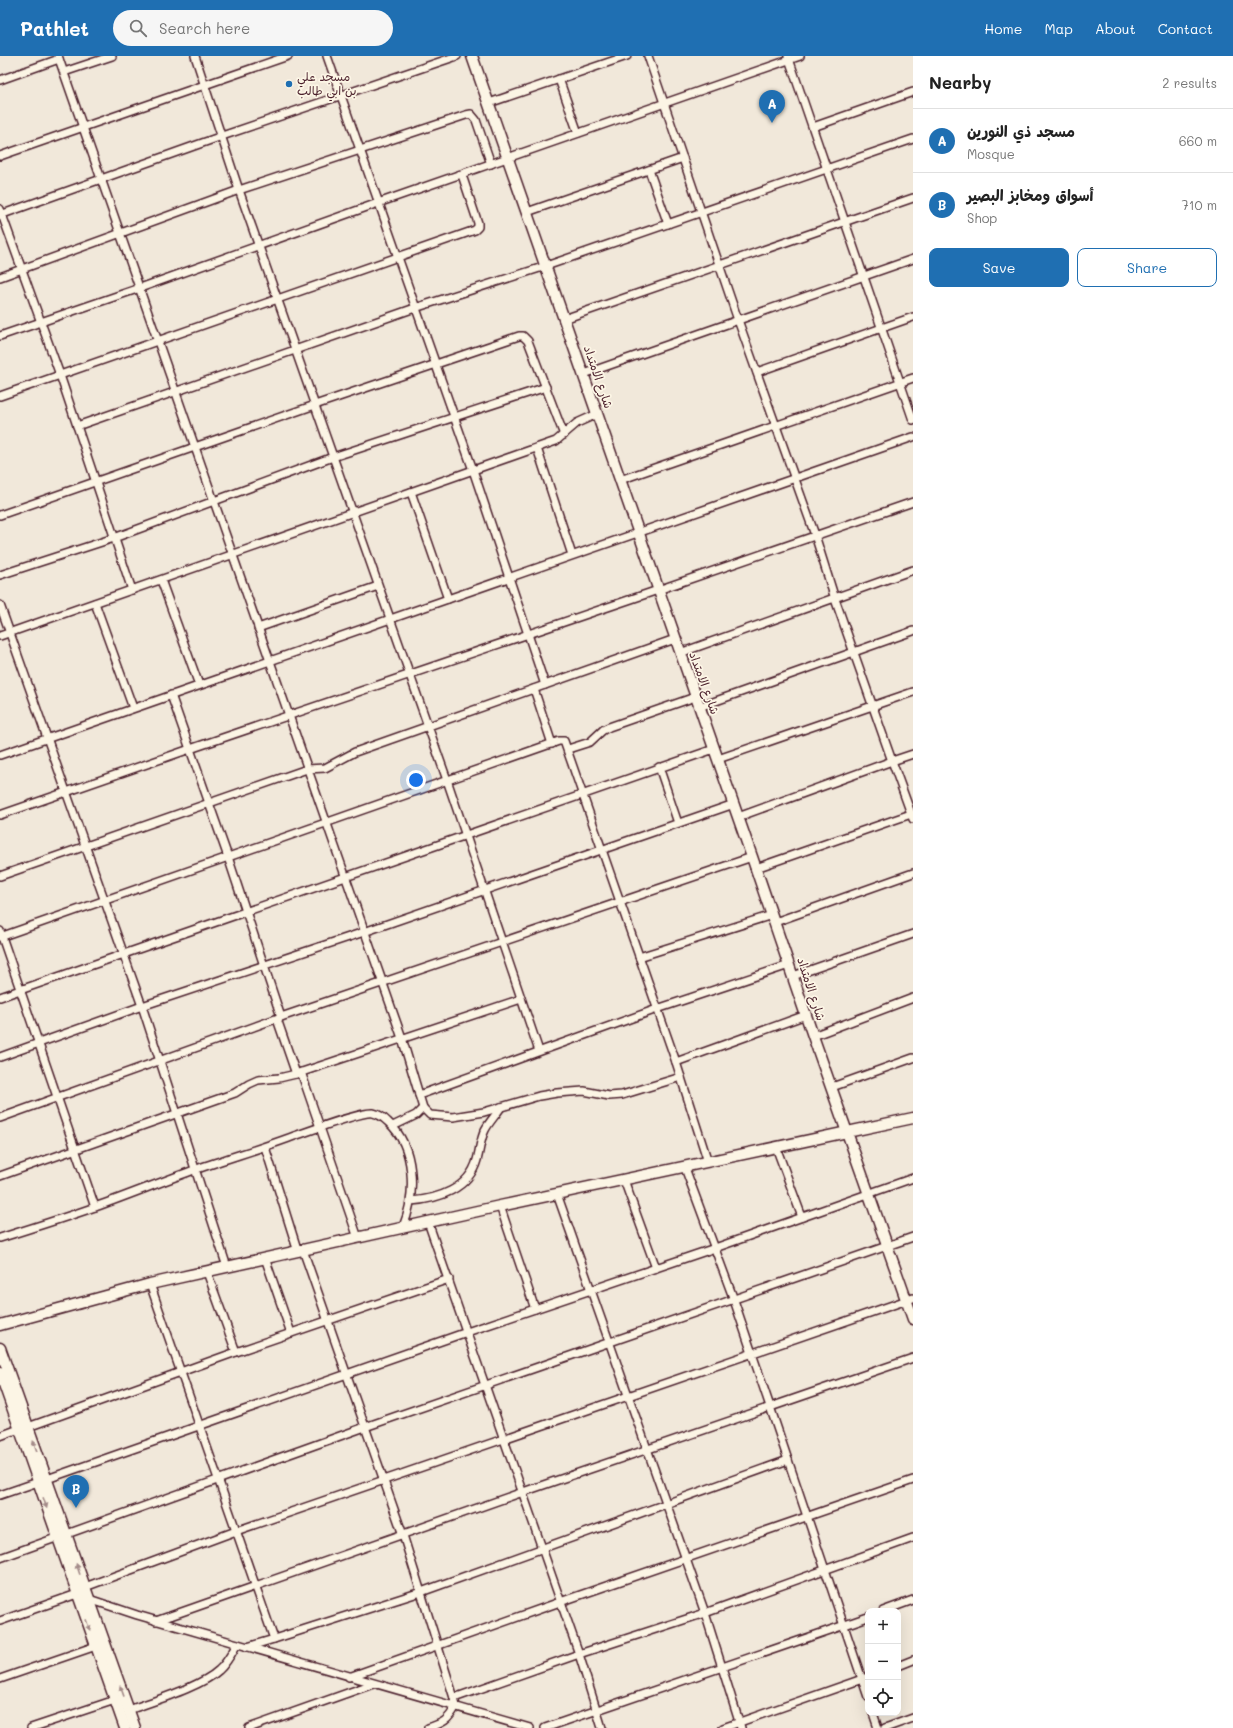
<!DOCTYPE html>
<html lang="en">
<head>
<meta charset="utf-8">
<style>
	body { margin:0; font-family:Mali,"Playpen Sans Arabic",sans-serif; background:#f6f6f6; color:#222 }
	.controls { position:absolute; right:12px; bottom:12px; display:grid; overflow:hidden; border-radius:8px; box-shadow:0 4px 16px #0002 }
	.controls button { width:36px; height:36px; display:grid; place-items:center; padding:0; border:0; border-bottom:1px solid #e0e0e0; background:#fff; color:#222; font:20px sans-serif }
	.you { position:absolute; left:416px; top:724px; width:14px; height:14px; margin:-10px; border:3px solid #fff; border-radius:50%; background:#1a73e8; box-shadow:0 0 0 6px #1a73e833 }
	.badge { display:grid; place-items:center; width:26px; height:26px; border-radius:50%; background:#1f6fb2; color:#fff; font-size:13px; font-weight:700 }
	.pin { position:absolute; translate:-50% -33px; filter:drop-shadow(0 1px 2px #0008) }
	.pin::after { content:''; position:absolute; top:21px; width:14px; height:12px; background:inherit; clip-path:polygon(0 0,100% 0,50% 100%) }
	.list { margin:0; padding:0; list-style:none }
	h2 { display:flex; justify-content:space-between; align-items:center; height:52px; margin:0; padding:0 16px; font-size:17px }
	h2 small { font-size:13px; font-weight:400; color:#767676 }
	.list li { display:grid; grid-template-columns:26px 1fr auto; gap:12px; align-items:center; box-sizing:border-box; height:64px; padding:0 16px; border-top:1px solid #e0e0e0 }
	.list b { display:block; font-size:15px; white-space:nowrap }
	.list p { margin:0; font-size:13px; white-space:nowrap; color:#767676 }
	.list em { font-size:13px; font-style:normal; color:#767676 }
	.actions { display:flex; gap:8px; padding:12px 16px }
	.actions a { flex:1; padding:9px 0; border:1px solid #1f6fb2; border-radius:8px; text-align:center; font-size:14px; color:#1f6fb2 }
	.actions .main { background:#1f6fb2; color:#fff }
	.icon { flex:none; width:22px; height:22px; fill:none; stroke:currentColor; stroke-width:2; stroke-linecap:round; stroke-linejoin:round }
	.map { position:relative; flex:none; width:913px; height:1672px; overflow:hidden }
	header { display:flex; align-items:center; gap:24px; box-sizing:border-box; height:56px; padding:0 20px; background:#1f6fb2; color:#fff }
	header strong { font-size:19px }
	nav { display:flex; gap:22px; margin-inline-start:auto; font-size:14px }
	.search { width:280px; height:36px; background:#f6f6f6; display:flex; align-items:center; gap:10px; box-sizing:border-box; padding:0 14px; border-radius:22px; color:#767676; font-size:15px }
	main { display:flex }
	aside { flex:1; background:#fff }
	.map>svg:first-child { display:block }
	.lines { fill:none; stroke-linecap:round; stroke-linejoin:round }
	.street-casing { stroke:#4a1f2b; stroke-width:10 }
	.secondary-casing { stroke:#4a1f2b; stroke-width:13 }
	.street { stroke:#fcf5e5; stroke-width:7 }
	.secondary { stroke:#fcf5e5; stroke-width:10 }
	.oneway { fill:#a38a88 }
	.poi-dot { fill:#1f6fb2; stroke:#fcf5e5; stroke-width:1.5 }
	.labels { text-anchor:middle; stroke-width:3.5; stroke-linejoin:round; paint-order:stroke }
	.poi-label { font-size:12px; fill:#4a1f2b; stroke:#fcf5e5; text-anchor:start }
	.street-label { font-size:12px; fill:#4a1f2b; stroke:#fcf5e5 }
</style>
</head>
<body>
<header>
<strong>Pathlet</strong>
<div class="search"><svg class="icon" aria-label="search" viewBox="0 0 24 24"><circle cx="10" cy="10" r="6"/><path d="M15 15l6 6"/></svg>Search here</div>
<nav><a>Home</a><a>Map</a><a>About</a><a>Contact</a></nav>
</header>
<main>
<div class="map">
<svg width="913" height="1672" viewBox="0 0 913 1672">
	<rect width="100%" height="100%" fill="#f1e8da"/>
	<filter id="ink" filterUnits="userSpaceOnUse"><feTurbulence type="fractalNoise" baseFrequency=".025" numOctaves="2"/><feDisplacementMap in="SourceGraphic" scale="8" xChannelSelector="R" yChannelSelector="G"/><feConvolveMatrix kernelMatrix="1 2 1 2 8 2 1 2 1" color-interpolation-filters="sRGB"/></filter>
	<g filter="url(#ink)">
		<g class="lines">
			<defs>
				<g id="street">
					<path d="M58,0L402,982L423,1052L430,1059L453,1061L484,1056L539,1040L557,1037L584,1035L609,1040L622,1039L681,1021"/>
					<path d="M195,0L239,134L447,724L539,995"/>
					<path d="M327,0L473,414L545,629"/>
					<path d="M648,0L738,264L815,479L835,543L892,705L913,698"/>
					<path d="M788,0L913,364"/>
					<path d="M64,16L112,0"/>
					<path d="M559,23L578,77"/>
					<path d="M0,24L59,3"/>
					<path d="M489,47L627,0"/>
					<path d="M813,71L913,36"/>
					<path d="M0,100L288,0"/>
					<path d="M649,114L668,168"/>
					<path d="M0,153L60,319L132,534"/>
					<path d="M527,156L683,102"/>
					<path d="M0,159L222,80L457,0"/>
					<path d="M0,221L239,134L466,59L471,58L476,64L491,108"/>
					<path d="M564,263L913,142"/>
					<path d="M0,280L140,232L378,147L800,0"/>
					<path d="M757,316L913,261"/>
					<path d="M584,318L913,203"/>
					<path d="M0,340L475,174L478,171V167L462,119"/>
					<path d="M77,370L415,252L546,210L913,83"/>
					<path d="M537,392L572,499"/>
					<path d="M620,424L913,322"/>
					<path d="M411,436L448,543"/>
					<path d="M0,459L315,349L519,280H523L528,285L564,379"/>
					<path d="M0,519L114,482L333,401L546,331"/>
					<path d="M161,524L199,629"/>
					<path d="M95,547L133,652"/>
					<path d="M0,549L142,950L227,1211"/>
					<path d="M258,572L378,530"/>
					<path d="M0,580L556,385L577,367L597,358"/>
					<path d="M680,597L913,514"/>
					<path d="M534,633L552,688"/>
					<path d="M171,639L228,801L281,961"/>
					<path d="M699,651L913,575"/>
					<path d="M568,693L590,686L603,674L609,671L695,641"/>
					<path d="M0,699L913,381"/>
					<path d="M718,703L913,636"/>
					<path d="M659,711L678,767"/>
					<path d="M0,759L190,693L658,534L913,446"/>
					<path d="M738,761L892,705L913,763"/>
					<path d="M756,812L911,758"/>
					<path d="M0,820L307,713L325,712L355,696L675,583"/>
					<path d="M775,866L913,817"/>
					<path d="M0,875L95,1151"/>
					<path d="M0,881L559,685H564L676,1006L708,1106"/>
					<path d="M639,901L772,859"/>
					<path d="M793,920L913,878"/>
					<path d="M0,941L714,693"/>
					<path d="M277,963L296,1018"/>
					<path d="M813,980L913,942"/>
					<path d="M0,1001L142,950L364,876L734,748"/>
					<path d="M676,1006L806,959"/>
					<path d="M301,1016L358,1182"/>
					<path d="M832,1031L913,1002"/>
					<path d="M419,1039L657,953L789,909"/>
					<path d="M0,1062L281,961L752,801"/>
					<path d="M393,1070L416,1059L423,1052"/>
					<path d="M265,1091L298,1196"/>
					<path d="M776,1091L802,1161"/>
					<path d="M685,1112L734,1244L868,1641"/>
					<path d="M0,1120L235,1037L249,1028L258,1024L279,1022L296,1018L521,943"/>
					<path d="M624,1124L656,1212"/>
					<path d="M557,1138L705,1557L741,1672"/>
					<path d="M411,1145C438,1143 469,1133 477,1104C480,1094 480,1084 485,1074C489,1066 496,1059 501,1051"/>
					<path d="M500,1150L535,1253"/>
					<path d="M428,1166L579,1598L602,1672"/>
					<path d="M0,1182C32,1172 64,1162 95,1151C129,1139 163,1125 197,1113C228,1102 259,1093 289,1082C304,1077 362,1055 373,1057C379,1058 384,1062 388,1066C416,1091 416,1139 403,1171"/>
					<path d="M303,1194L403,1479L454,1642L456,1650C448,1665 443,1667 428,1672"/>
					<path d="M265,1202L291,1277"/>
					<path d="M207,1216L236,1296"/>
					<path d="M150,1228L274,1583L247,1591"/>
					<path d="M28,1371L236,1296L449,1223"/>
					<path d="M0,1380L19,1373"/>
					<path d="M47,1423L467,1276L715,1192L913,1122"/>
					<path d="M0,1439L38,1426"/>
					<path d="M0,1502L365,1371L913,1181"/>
					<path d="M85,1531L236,1475L913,1242"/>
					<path d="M89,1543L137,1559L530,1672"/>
					<path d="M883,1555L913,1544"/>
					<path d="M0,1565L77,1538"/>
					<path d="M156,1565L523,1436L913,1302"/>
					<path d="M274,1583L421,1536L788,1404"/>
					<path d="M898,1610L913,1604"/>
					<path d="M349,1621L560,1546L913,1424"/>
					<path d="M0,1623L96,1590"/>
					<path d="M454,1642L579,1598L705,1557L913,1482"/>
					<path d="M129,1654C153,1645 201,1631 219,1614C227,1607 232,1597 237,1588"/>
					<path d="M873,1657L878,1672"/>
					<path d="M31,1672L115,1644"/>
					<path d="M249,1672L373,1628"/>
					<path d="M545,1672L868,1561"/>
					<path d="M723,1672L868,1621"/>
					<path d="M885,1672L913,1662"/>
				</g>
				<g id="secondary">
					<path d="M472,0L752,801L813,980L913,1263"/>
					<path d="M0,1269L150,1228L500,1150L913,1062"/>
					<path d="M0,1292L135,1672"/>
					<path d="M0,1317L125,1672"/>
				</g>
			</defs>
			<use href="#street" class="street-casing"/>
			<use href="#secondary" class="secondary-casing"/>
			<use href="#street" class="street"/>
			<use href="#secondary" class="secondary"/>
		</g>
		<defs><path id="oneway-solid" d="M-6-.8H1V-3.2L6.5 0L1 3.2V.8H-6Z"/></defs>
		<g class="oneway">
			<use href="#oneway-solid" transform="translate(35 1390) rotate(-110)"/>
			<use href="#oneway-solid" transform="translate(45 1447) rotate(71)"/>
			<use href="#oneway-solid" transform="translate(78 1513) rotate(-109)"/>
			<use href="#oneway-solid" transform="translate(88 1569) rotate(70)"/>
			<use href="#oneway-solid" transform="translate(122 1635) rotate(-110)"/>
		</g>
	</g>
	<circle class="poi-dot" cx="289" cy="28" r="4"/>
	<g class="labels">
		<g class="poi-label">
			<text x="297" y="25">مسجد علي<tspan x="297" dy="14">بن ابي طالب</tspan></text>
		</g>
		<g class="street-label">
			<text transform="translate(598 321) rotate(71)" y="4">شارع الامتداد</text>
			<text transform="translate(704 627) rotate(70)" y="4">شارع الامتداد</text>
			<text transform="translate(811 933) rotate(72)" y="4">شارع الامتداد</text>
		</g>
	</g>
</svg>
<div class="controls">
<button>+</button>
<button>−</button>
<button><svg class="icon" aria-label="locate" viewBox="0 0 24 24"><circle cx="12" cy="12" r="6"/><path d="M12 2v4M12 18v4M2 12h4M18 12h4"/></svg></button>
</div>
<div class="you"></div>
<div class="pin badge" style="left:772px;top:67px">A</div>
<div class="pin badge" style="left:76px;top:1452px">B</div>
</div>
<aside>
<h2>Nearby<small>2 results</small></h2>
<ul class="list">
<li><span class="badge">A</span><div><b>مسجد ذي النورين</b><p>Mosque</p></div><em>660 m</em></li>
<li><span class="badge">B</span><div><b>أسواق ومخابز البصير</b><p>Shop</p></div><em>710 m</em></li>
</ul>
<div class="actions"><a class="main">Save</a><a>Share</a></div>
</aside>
</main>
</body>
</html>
